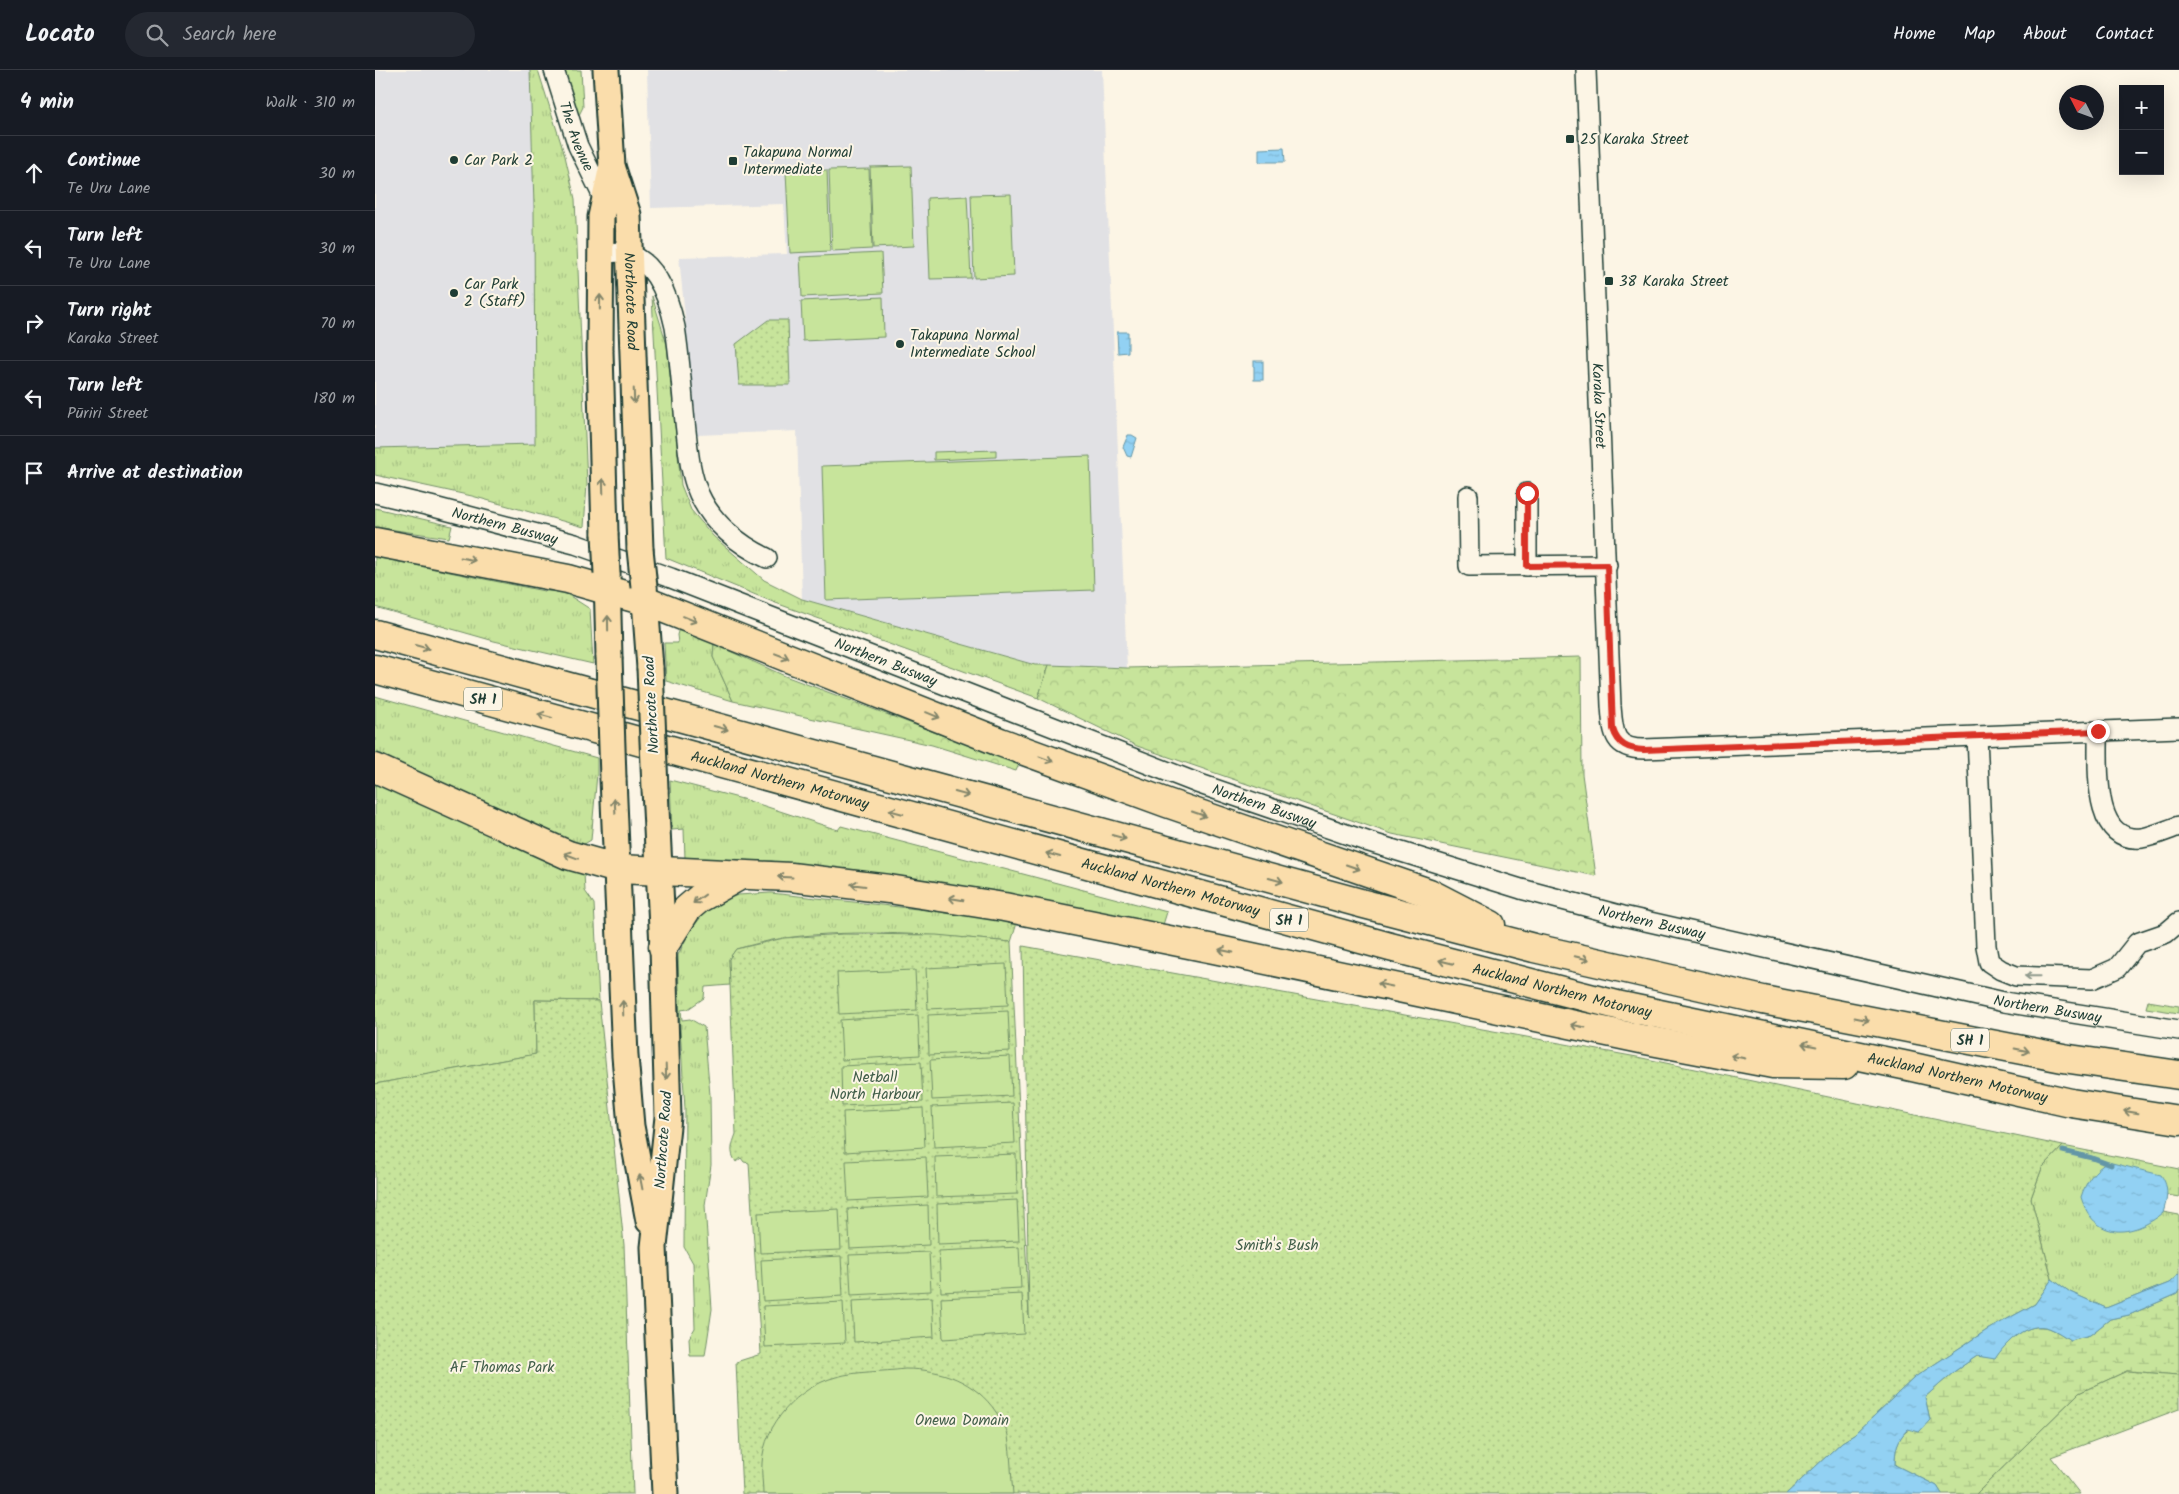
<!DOCTYPE html>
<html lang="en">
<head>
<meta charset="utf-8">
<style>
	body { margin:0; font-family:Kalam,sans-serif; background:#242831; color:#f1f3f6 }
	.controls { position:absolute; right:15px; top:15px; display:grid; overflow:hidden; border-radius:0px; box-shadow:0 5px 20px #0002 }
	.controls button { width:45px; height:45px; display:grid; place-items:center; padding:0; border:0; border-bottom:1px solid #363941; background:#171b24; color:#f1f3f6; font:25px sans-serif }
	.compass { position:absolute; left:1684px; top:15px; width:45px; height:45px; border-radius:50%; background:#171b24; box-shadow:0 5px 20px #0002; rotate:312deg }
	.stop { position:absolute; width:15px; height:15px; margin:-11px; border:4px solid #d93025; border-radius:50%; background:#fff }
	.stop.end { background:#d93025; border-color:#fff; box-shadow:0 1px 5px #0008 }
	.list { margin:0; padding:0; list-style:none }
	h2 { display:flex; justify-content:space-between; align-items:center; height:65px; margin:0; padding:0 20px; font-size:21px }
	h2 small { font-size:16px; font-weight:400; color:#9ea1a6 }
	.list li { display:grid; grid-template-columns:32px 1fr auto; gap:15px; align-items:center; box-sizing:border-box; height:75px; padding:0 20px; border-top:1px solid #363941 }
	.list b { display:block; font-size:19px; white-space:nowrap }
	.list p { margin:0; font-size:16px; white-space:nowrap; color:#9ea1a6 }
	.list em { font-size:16px; font-style:normal; color:#9ea1a6 }
	.icon { flex:none; width:28px; height:28px; fill:none; stroke:currentColor; stroke-width:2; stroke-linecap:round; stroke-linejoin:round }
	.map { position:relative; flex:none; width:1804px; height:1424px; overflow:hidden }
	header { display:flex; align-items:center; gap:30px; box-sizing:border-box; height:70px; padding:0 25px; background:#171b24; border-bottom:1px solid #363941 }
	header strong { font-size:24px }
	nav { display:flex; gap:28px; margin-inline-start:auto; font-size:18px }
	.search { width:350px; height:45px; background:#242831; display:flex; align-items:center; gap:12px; box-sizing:border-box; padding:0 18px; border-radius:28px; color:#9ea1a6; font-size:19px }
	main { display:flex }
	aside { flex:1; background:#171b24 }
	.map>svg:first-child { display:block }
	.built { fill:#e1e1e4 }
	.grass { fill:url(#grass-tufts); stroke:#739068 }
	.forest { fill:url(#forest-crowns); stroke:#739068 }
	.wetland { fill:url(#wetland-marsh); stroke:#739068 }
	.park { fill:url(#park-dots); stroke:#739068 }
	.garden { fill:#c7e49b; stroke:#739068 }
	.water { fill:url(#water-ripples); stroke:#6496a7 }
	.lines { fill:none; stroke-linecap:round; stroke-linejoin:round }
	.stream { stroke:#6496a7; stroke-width:5 }
	.minor-casing { stroke:#1f3d34; stroke-width:22 }
	.major-casing { stroke:#1f3d34; stroke-width:29 }
	.highway-casing { stroke:#1f3d34; stroke-width:31 }
	.minor { stroke:#fcf5e5; stroke-width:19 }
	.major { stroke:#faddab; stroke-width:25 }
	.highway { stroke:#faddab; stroke-width:28 }
	.major-bridge-casing { stroke:#1f3d34; stroke-width:29; stroke-linecap:butt }
	.major-bridge { stroke:#faddab; stroke-width:25 }
	.oneway { stroke:#82856a }
	.oneway2 { stroke:#8e998c }
	.route { stroke:#d93025; stroke-width:6 }
	.poi-dot { fill:#1f3d34; stroke:#fcf5e5; stroke-width:2 }
	.labels { text-anchor:middle; stroke-width:4; stroke-linejoin:round; paint-order:stroke }
	.shield { fill:#fcf5e5; stroke:#617469; stroke-width:1 }
	.shield-label { font-size:14px; font-weight:bold; fill:#1f3d34 }
	.street-label { font-size:15px; fill:#1f3d34; stroke:#fcf5e5 }
	.poi-label { font-size:15px; fill:#1f3d34; stroke:#fcf5e5; text-anchor:start }
	.park-label { font-size:15px; fill:#415e49; stroke:#fcf5e5 }
</style>
</head>
<body>
<header>
<strong>Locato</strong>
<div class="search"><svg class="icon" aria-label="search" viewBox="0 0 24 24"><circle cx="10" cy="10" r="6"/><path d="M15 15l6 6"/></svg>Search here</div>
<nav><a>Home</a><a>Map</a><a>About</a><a>Contact</a></nav>
</header>
<main>
<aside>
<h2>4 min<small>Walk · 310 m</small></h2>
<ul class="list">
<li><svg class="icon" aria-label="ahead" viewBox="0 0 24 24"><path d="M12 20V5M6 11l6-6 6 6"/></svg><div><b>Continue</b><p>Te Uru Lane</p></div><em>30 m</em></li>
<li><svg class="icon" aria-label="left" viewBox="0 0 24 24"><path d="M17 20v-9H6M10 6l-5 5 5 5"/></svg><div><b>Turn left</b><p>Te Uru Lane</p></div><em>30 m</em></li>
<li><svg class="icon" aria-label="right" viewBox="0 0 24 24"><path d="M7 20v-9h11M14 6l5 5-5 5"/></svg><div><b>Turn right</b><p>Karaka Street</p></div><em>70 m</em></li>
<li><svg class="icon" aria-label="left" viewBox="0 0 24 24"><path d="M17 20v-9H6M10 6l-5 5 5 5"/></svg><div><b>Turn left</b><p>Pūriri Street</p></div><em>180 m</em></li>
<li><svg class="icon" aria-label="arrive" viewBox="0 0 24 24"><path d="M6 21V4h12l-3 4 3 4H6"/></svg><div><b>Arrive at destination</b></div></li>
</ul>
</aside>
<div class="map">
<svg width="1804" height="1424" viewBox="0 0 1804 1424">
	<defs>
		<pattern id="grass-tufts" width="24" height="20" patternUnits="userSpaceOnUse" patternTransform="scale(1.25)"><rect width="24" height="20" fill="#c7e49b"/><path d="M3 7l-1-3M5 7V3M7 7l1-3M15 17l-1-3M17 17v-4M19 17l1-3" fill="none" stroke="#aac486"/></pattern>
		<pattern id="forest-crowns" width="20" height="18" patternUnits="userSpaceOnUse" patternTransform="scale(1.25)"><rect width="20" height="18" fill="#c7e49b"/><path d="M2 6a3 3 0 1 1 6 0M12 15a3 3 0 1 1 6 0" fill="none" stroke="#aac486"/></pattern>
		<pattern id="wetland-marsh" width="20" height="14" patternUnits="userSpaceOnUse" patternTransform="scale(1.25)"><rect width="20" height="14" fill="#c7e49b"/><path d="M1 5h8M5 5V1M11 12h8M15 12V8" fill="none" stroke="#aac486"/></pattern>
		<pattern id="park-dots" width="8" height="8" patternUnits="userSpaceOnUse" patternTransform="scale(1.25)"><rect width="8" height="8" fill="#c7e49b"/><path d="M2 2h.1M6 6h.1" fill="none" stroke="#aac486" stroke-width="1.8" stroke-linecap="round"/></pattern>
		<pattern id="water-ripples" width="26" height="14" patternUnits="userSpaceOnUse" patternTransform="scale(1.25)"><rect width="26" height="14" fill="#92d1f3"/><path d="M2 4q2-2 4 0t4 0M15 11q2-2 4 0t4 0" fill="none" stroke="#7db4d1"/></pattern>
	</defs>
	<rect width="100%" height="100%" fill="#fcf5e5"/>
	<filter id="ink" filterUnits="userSpaceOnUse"><feTurbulence type="fractalNoise" baseFrequency=".02" numOctaves="2"/><feDisplacementMap in="SourceGraphic" scale="10" xChannelSelector="R" yChannelSelector="G"/><feConvolveMatrix kernelMatrix="1 2 1 2 8 2 1 2 1" color-interpolation-filters="sRGB"/></filter>
	<g filter="url(#ink)">
		<g class="built">
			<path d="M0,0H155L159,136L160,374L0,378Z"/>
			<path d="M272,0H727L752,598L660,595L427,529L422,361L322,365L304,187L412,184L409,134L276,138Z"/>
		</g>
		<g class="grass">
			<path d="M155,0H163L190,86L200,129L212,414L209,457L97,426L0,405V378L160,374L159,136Z"/>
			<path d="M277,226L292,275L306,415L316,440L338,466L389,510L427,529L660,595H674L663,628L398,532L291,488Z"/>
			<path d="M0,438L77,456L74,468L0,457Z"/>
			<path d="M0,487L169,521H187L215,539L218,594L119,571L0,537Z"/>
			<path d="M304,558L339,574L338,587L358,631L291,611L289,573H303L302,565Z"/>
			<path d="M0,626L222,688V704L216,770L206,776L182,766L0,685Z"/>
			<path d="M295,710L371,730L463,760L466,756L792,842L787,858L553,810L396,791L343,794L310,789L309,759L297,760Z"/>
			<path d="M0,711L209,803L210,821L219,834L224,931L160,930L161,984L0,1014Z"/>
			<path d="M396,823L643,850L636,872C561,865 484,858 410,868C393,870 377,875 361,879L354,889L355,915L330,917L329,928L313,939L306,940L307,950L315,949L329,957L335,1025L336,1095L330,1135L337,1239L330,1286H315L314,1268L320,1258L318,1193L309,1177L310,1039L305,958L303,885L315,861L326,847L321,840L363,825Z"/>
			<path d="M1773,931L1804,936V943L1771,938Z"/>
			<path d="M1688,1076L1804,1099V1127L1792,1125L1788,1142L1804,1145V1204L1794,1213L1731,1238L1695,1222L1677,1209L1656,1128L1667,1098Z"/>
		</g>
		<g class="forest">
			<path d="M339,574L410,606L644,694L641,701L557,675L358,631L338,587Z"/>
			<path d="M1206,587L1207,704L1221,806L1017,764L762,676L663,628L674,595L752,598Z"/>
		</g>
		<path class="wetland" d="M1804,1220V1305L1752,1301L1704,1323L1601,1424H1567L1562,1416L1520,1395C1520,1365 1529,1360 1555,1350L1550,1327L1580,1301L1602,1286L1620,1288C1631,1272 1652,1251 1674,1258C1682,1261 1689,1266 1695,1270L1715,1265L1735,1249L1754,1245L1802,1224Z"/>
		<g class="park">
			<path d="M393,250H413L415,315H364L361,274Z"/>
			<path d="M468,864L561,865L636,872L654,1248L648,876L1262,987L1688,1076L1667,1098L1656,1128L1677,1209L1660,1234L1612,1260L1540,1307L1479,1365L1467,1372L1411,1424H367L361,1292L386,1284L374,1093L369,1092L366,1088L361,1092C354,1082 357,1075 361,1064L354,889L361,879L409,868Z"/>
			<path d="M160,930L224,931L249,1175L258,1424H0V1014L161,984Z"/>
			<path d="M1752,1301L1804,1305V1339L1676,1387L1705,1424H1601L1704,1323Z"/>
		</g>
		<g class="garden">
			<path d="M188,0H206L208,37L204,45L199,38Z"/>
			<path d="M536,96L539,176L498,178L495,97Z"/>
			<path d="M494,99L497,179L457,181L454,100Z"/>
			<path d="M452,100L455,181L415,183L411,102Z"/>
			<path d="M636,124L639,206L599,208L596,125Z"/>
			<path d="M592,126L596,208L555,209L552,128Z"/>
			<path d="M506,183L508,223L427,227L425,187Z"/>
			<path d="M508,227L509,267L428,271L426,231Z"/>
			<path d="M621,380V387L559,390V382Z"/>
			<path d="M715,386L719,520L451,530L447,396Z"/>
			<path d="M631,894L633,935L553,939L551,898Z"/>
			<path d="M540,900L542,940L464,944L462,903Z"/>
			<path d="M633,941L635,981L554,985L553,945Z"/>
			<path d="M543,945L545,985L467,990L465,950Z"/>
			<path d="M635,986L637,1026L557,1030L555,990Z"/>
			<path d="M546,992L548,1032L467,1036L466,996Z"/>
			<path d="M638,1033L640,1073L559,1077L557,1037Z"/>
			<path d="M548,1038L550,1077L470,1082L468,1042Z"/>
			<path d="M641,1084L642,1124L561,1127L560,1087Z"/>
			<path d="M551,1087L553,1127L473,1131L471,1091Z"/>
			<path d="M642,1130L644,1171L563,1174L562,1134Z"/>
			<path d="M553,1135L554,1175L475,1179L473,1139Z"/>
			<path d="M464,1139L466,1180L385,1183L383,1143Z"/>
			<path d="M644,1177L646,1218L566,1222L564,1181Z"/>
			<path d="M554,1182L556,1221L476,1225L474,1185Z"/>
			<path d="M466,1186L468,1226L388,1231L386,1190Z"/>
			<path d="M647,1224L649,1264L568,1269L566,1228Z"/>
			<path d="M557,1227L559,1267L479,1272L477,1231Z"/>
			<path d="M468,1232L470,1273L390,1277L388,1236Z"/>
			<path d="M530,1299C566,1299 600,1311 621,1342C625,1349 632,1357 633,1366C636,1385 636,1405 638,1424H388C388,1414 386,1403 387,1393C389,1354 423,1317 461,1307C482,1301 507,1302 530,1299Z"/>
		</g>
		<g class="water">
			<path d="M909,78L910,92H884V79Z"/>
			<path d="M742,262H753V282L743,283Z"/>
			<rect x="879" y="291" width="9" height="19"/>
			<path d="M753,365H757L762,368L756,387L752,386L748,377Z"/>
			<path d="M1733,1092L1786,1105C1795,1118 1792,1129 1788,1143C1757,1168 1719,1171 1706,1127C1711,1111 1719,1100 1733,1092Z"/>
			<path d="M1804,1204V1220L1802,1224L1754,1245L1735,1249L1715,1265L1695,1270C1689,1266 1682,1261 1674,1258C1652,1251 1631,1272 1620,1289L1602,1286L1580,1301L1550,1327L1555,1350L1544,1362L1533,1359C1522,1370 1520,1379 1520,1395L1562,1416L1567,1424H1411L1467,1372L1479,1365L1540,1307L1612,1260L1660,1234L1677,1209L1695,1222L1731,1238L1794,1213Z"/>
		</g>
		<g class="lines">
			<path class="stream" d="M1688,1081L1717,1088L1736,1095"/>
			<defs>
				<g id="minor">
					<path id="s1" d="M179,0L203,76L229,129"/>
					<path id="s2" d="M1211,0L1236,636C1238,662 1238,679 1269,679L1804,658"/>
					<path d="M226,184C234,183 242,181 250,183C281,190 294,229 300,257C305,289 307,321 310,352C313,377 314,401 324,424C337,453 364,475 392,488"/>
					<path id="s3" d="M0,423L55,436L200,474L296,508L822,713L994,772L1146,819L1248,846L1629,932L1804,960"/>
					<path d="M1152,423V496"/>
					<path d="M1093,426L1094,496L1232,495"/>
					<path d="M1723,661C1724,692 1715,774 1767,768C1779,766 1792,760 1804,756"/>
					<path d="M1602,666L1611,876L1614,892L1626,900L1641,906L1717,909L1742,898L1762,873L1791,863L1804,852"/>
				</g>
				<g id="major">
					<path id="s4" d="M231,0L237,96L253,145L265,479"/>
					<path d="M230,464L225,281L226,147L237,96"/>
					<path d="M232,504L234,587"/>
					<path d="M269,517L275,598"/>
					<path d="M238,708L250,986L256,1056L274,1151"/>
					<path d="M280,719L288,877L293,1047L279,1177L290,1424"/>
				</g>
				<g id="highway">
					<path d="M0,472L193,509L270,531L625,672L792,733L1054,823L1116,855"/>
					<path d="M0,564L989,834L1159,878L1388,930L1688,988L1804,1005"/>
					<path id="s5" d="M0,599L1015,877L1246,936L1533,996L1696,1033L1804,1050"/>
					<path d="M0,698L193,785L243,799L416,807L514,819L629,837L839,879L1266,969L1398,994L1469,995"/>
					<path d="M288,877L312,839L325,828L366,805"/>
				</g>
			</defs>
			<use href="#minor" class="minor-casing"/>
			<use href="#major" class="major-casing"/>
			<use href="#highway" class="highway-casing"/>
			<use href="#minor" class="minor"/>
			<use href="#major" class="major"/>
			<use href="#highway" class="highway"/>
			<defs>
				<g id="major-bridge">
					<path d="M230,464L232,504"/>
					<path d="M265,479L269,517"/>
					<path d="M234,587L238,708"/>
					<path d="M275,598L280,719"/>
				</g>
			</defs>
			<use href="#major-bridge" class="major-bridge-casing"/>
			<use href="#major-bridge" class="major-bridge"/>
		</g>
		<defs><path id="oneway-shaft" d="M-6 0H5M1.5-3L5.5 0L1.5 3" fill="none" stroke-width="1.6" stroke-linecap="round" stroke-linejoin="round" transform="scale(1.25)"/></defs>
		<g class="oneway">
			<use href="#oneway-shaft" transform="translate(225 232) rotate(-89)"/>
			<use href="#oneway-shaft" transform="translate(259 326) rotate(88)"/>
			<use href="#oneway-shaft" transform="translate(228 416) rotate(-92)"/>
			<use href="#oneway-shaft" transform="translate(93 489) rotate(11)"/>
			<use href="#oneway-shaft" transform="translate(315 549) rotate(22)"/>
			<use href="#oneway-shaft" transform="translate(233 553) rotate(-91)"/>
			<use href="#oneway-shaft" transform="translate(47 577) rotate(15)"/>
			<use href="#oneway-shaft" transform="translate(407 586) rotate(21)"/>
			<use href="#oneway-shaft" transform="translate(558 645) rotate(22)"/>
			<use href="#oneway-shaft" transform="translate(170 646) rotate(-164)"/>
			<use href="#oneway-shaft" transform="translate(346 658) rotate(15)"/>
			<use href="#oneway-shaft" transform="translate(671 689) rotate(20)"/>
			<use href="#oneway-shaft" transform="translate(587 724) rotate(15)"/>
			<use href="#oneway-shaft" transform="translate(240 736) rotate(-93)"/>
			<use href="#oneway-shaft" transform="translate(521 742) rotate(-165)"/>
			<use href="#oneway-shaft" transform="translate(824 744) rotate(19)"/>
			<use href="#oneway-shaft" transform="translate(744 767) rotate(15)"/>
			<use href="#oneway-shaft" transform="translate(678 785) rotate(-165)"/>
			<use href="#oneway-shaft" transform="translate(196 786) rotate(-159)"/>
			<use href="#oneway-shaft" transform="translate(978 797) rotate(19)"/>
			<use href="#oneway-shaft" transform="translate(410 807) rotate(-177)"/>
			<use href="#oneway-shaft" transform="translate(901 810) rotate(15)"/>
			<use href="#oneway-shaft" transform="translate(483 815) rotate(-173)"/>
			<use href="#oneway-shaft" transform="translate(324 829) rotate(144)"/>
			<use href="#oneway-shaft" transform="translate(581 829) rotate(-171)"/>
			<use href="#oneway-shaft" transform="translate(851 881) rotate(-168)"/>
			<use href="#oneway-shaft" transform="translate(1207 888) rotate(13)"/>
			<use href="#oneway-shaft" transform="translate(1071 892) rotate(-166)"/>
			<use href="#oneway-shaft" transform="translate(1010 915) rotate(-168)"/>
			<use href="#oneway-shaft" transform="translate(248 938) rotate(-92)"/>
			<use href="#oneway-shaft" transform="translate(1487 949) rotate(11)"/>
			<use href="#oneway-shaft" transform="translate(1203 956) rotate(-168)"/>
			<use href="#oneway-shaft" transform="translate(1434 975) rotate(-168)"/>
			<use href="#oneway-shaft" transform="translate(1647 980) rotate(11)"/>
			<use href="#oneway-shaft" transform="translate(1363 987) rotate(-169)"/>
			<use href="#oneway-shaft" transform="translate(291 1002) rotate(88)"/>
			<use href="#oneway-shaft" transform="translate(1756 1042) rotate(-171)"/>
			<use href="#oneway-shaft" transform="translate(266 1112) rotate(-101)"/>
		</g>
		<use class="oneway2" href="#oneway-shaft" transform="translate(1657 906) rotate(-179)"/>
	</g>
	<g class="lines" filter="url(#ink)">
		<path class="route" d="M1152,423V496L1232,495L1238,659C1243,675 1253,679 1269,680L1723,661"/>
	</g>
	<g class="poi-dot">
		<rect x="1190" y="64" width="10" height="10" rx="2.5"/>
		<circle cx="79" cy="90" r="5"/>
		<rect x="353" y="86" width="10" height="10" rx="2.5"/>
		<rect x="1229" y="206" width="10" height="10" rx="2.5"/>
		<circle cx="79" cy="223" r="5"/>
		<circle cx="525" cy="274" r="5"/>
	</g>
	<g class="labels">
		<g class="shield">
			<rect x="89" y="617.5" width="38" height="23" rx="4"/>
			<rect x="895" y="838.5" width="38" height="23" rx="4"/>
			<rect x="1576" y="958.5" width="38" height="23" rx="4"/>
		</g>
		<g class="shield-label">
			<text x="108" y="634">SH 1</text>
			<text x="914" y="855">SH 1</text>
			<text x="1595" y="975">SH 1</text>
		</g>
		<g class="street-label">
			<text dy="5" stroke="none"><textPath href="#s1" startOffset="70">The Avenue</textPath></text>
			<text dy="5" stroke="none"><textPath href="#s4" startOffset="234">Northcote Road</textPath></text>
			<text dy="5" stroke="none"><textPath href="#s2" startOffset="336">Karaka Street</textPath></text>
			<text dy="5" stroke="none"><textPath href="#s3" startOffset="134">Northern Busway</textPath></text>
			<text dy="5" stroke="none"><textPath href="#s3" startOffset="539">Northern Busway</textPath></text>
			<text transform="translate(276 635) rotate(-93)" y="5">Northcote Road</text>
			<text dy="5" stroke="none"><textPath href="#s5" startOffset="420">Auckland Northern Motorway</textPath></text>
			<text dy="5" stroke="none"><textPath href="#s3" startOffset="944">Northern Busway</textPath></text>
			<text dy="5" stroke="none"><textPath href="#s5" startOffset="825">Auckland Northern Motorway</textPath></text>
			<text dy="5" stroke="none"><textPath href="#s3" startOffset="1349">Northern Busway</textPath></text>
			<text dy="5" stroke="none"><textPath href="#s5" startOffset="1230">Auckland Northern Motorway</textPath></text>
			<text dy="5" stroke="none"><textPath href="#s3" startOffset="1754">Northern Busway</textPath></text>
			<text dy="5" stroke="none"><textPath href="#s5" startOffset="1635">Auckland Northern Motorway</textPath></text>
			<text transform="translate(288 1070) rotate(-86)" y="5">Northcote Road</text>
		</g>
		<g class="poi-label">
			<text x="1205" y="74">25 Karaka Street</text>
			<text x="368" y="87">Takapuna Normal<tspan x="368" dy="17">Intermediate</tspan></text>
			<text x="89" y="95">Car Park 2</text>
			<text x="1244" y="216">38 Karaka Street</text>
			<text x="89" y="219">Car Park<tspan x="89" dy="17">2 (Staff)</tspan></text>
			<text x="535" y="270">Takapuna Normal<tspan x="535" dy="17">Intermediate School</tspan></text>
		</g>
		<g class="park-label">
			<text x="500" y="1012">Netball<tspan x="500" dy="17">North Harbour</tspan></text>
			<text x="902" y="1180">Smith's Bush</text>
			<text x="127" y="1302">AF Thomas Park</text>
			<text x="587" y="1355">Onewa Domain</text>
		</g>
	</g>
</svg>
<div class="controls">
<button>+</button>
<button>−</button>
</div>
<svg class="compass" viewBox="-18 -18 36 36"><path d="M0-13l5 13h-10z" fill="#e53935"/><path d="M0 13l5-13h-10z" fill="#9ea1a6"/></svg>
<div class="stop" style="left:1152px;top:423px"></div>
<div class="stop end" style="left:1723px;top:661px"></div>
</div>
</main>
</body>
</html>
